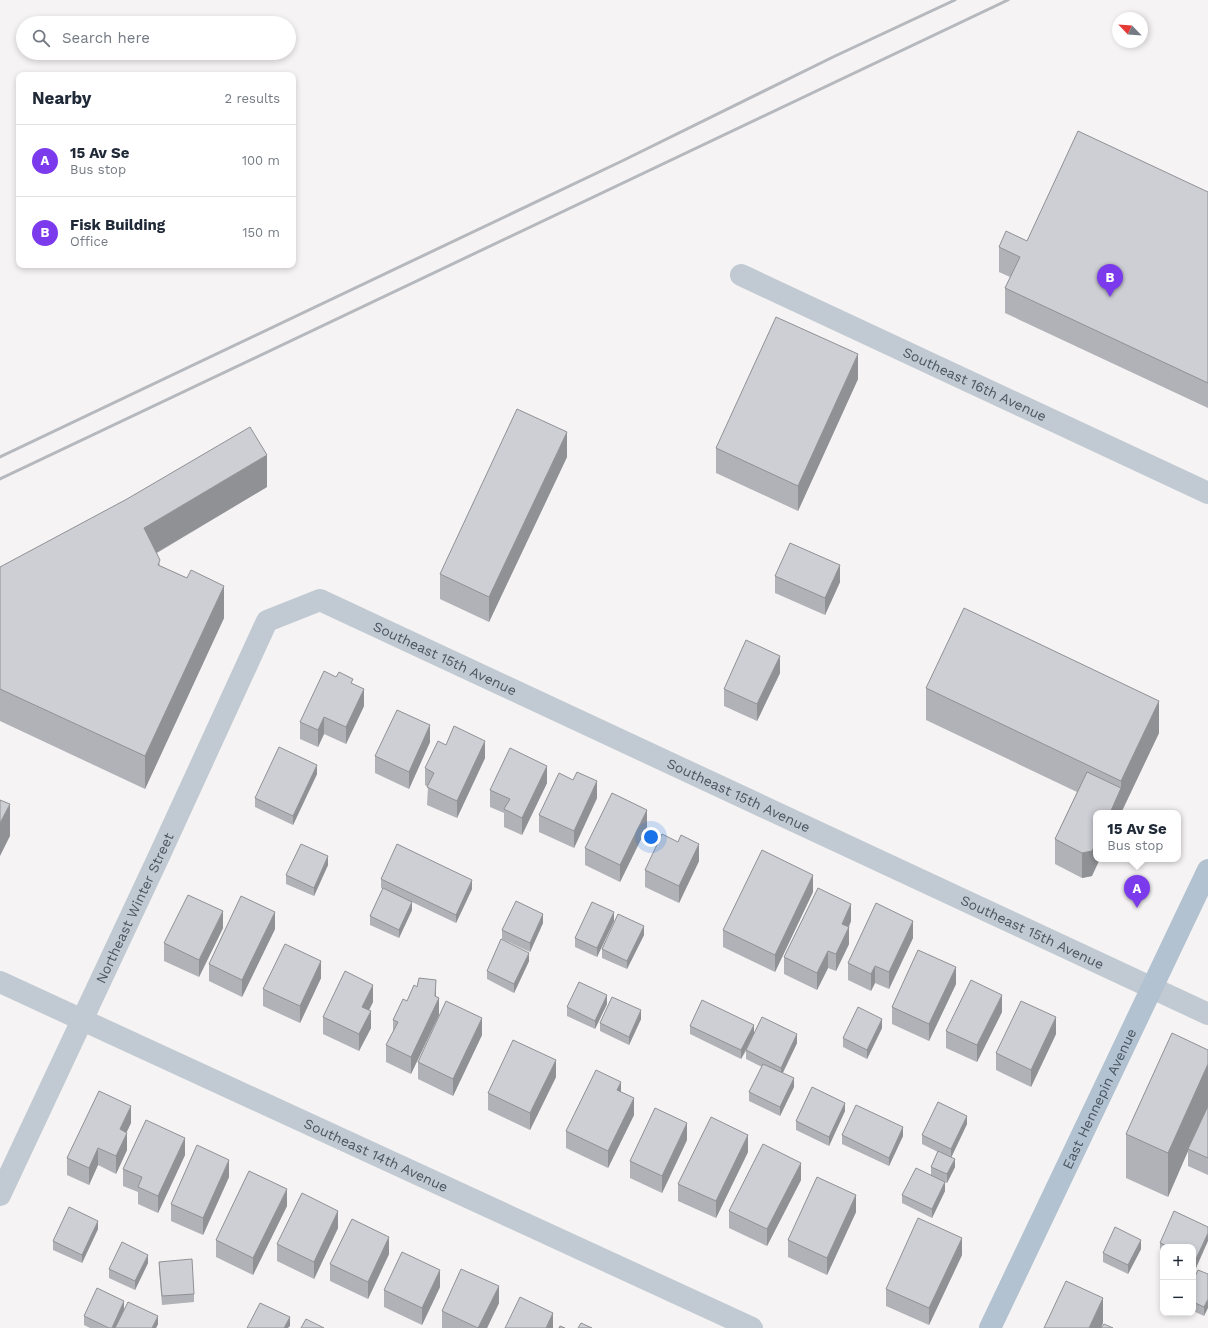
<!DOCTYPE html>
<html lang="en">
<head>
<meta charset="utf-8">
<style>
	body { margin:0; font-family:"Work Sans",sans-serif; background:#f6f6f7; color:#1f2937 }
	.controls { position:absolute; right:12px; bottom:12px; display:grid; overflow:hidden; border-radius:8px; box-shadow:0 2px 6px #0003 }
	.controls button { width:36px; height:36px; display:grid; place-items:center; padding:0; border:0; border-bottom:1px solid #e0e1e3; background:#fff; color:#1f2937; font:20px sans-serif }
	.compass { position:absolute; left:1112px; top:12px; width:36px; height:36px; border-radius:50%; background:#fff; box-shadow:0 2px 6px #0003; rotate:295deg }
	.you { position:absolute; left:651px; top:837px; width:14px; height:14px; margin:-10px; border:3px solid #fff; border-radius:50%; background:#1a73e8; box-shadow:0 0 0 6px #1a73e833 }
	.badge { display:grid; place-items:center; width:26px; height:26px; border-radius:50%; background:#7c3aed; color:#fff; font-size:13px; font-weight:700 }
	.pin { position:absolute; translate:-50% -33px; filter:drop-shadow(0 1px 2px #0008) }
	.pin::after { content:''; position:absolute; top:21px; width:14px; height:12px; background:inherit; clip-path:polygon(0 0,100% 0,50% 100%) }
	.popup { position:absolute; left:1093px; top:810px; width:88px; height:52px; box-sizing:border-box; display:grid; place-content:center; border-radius:8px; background:#fff; filter:drop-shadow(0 1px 3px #0005); font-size:13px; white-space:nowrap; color:#747a83 }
	.popup b { font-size:15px; color:#1f2937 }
	.popup::after { content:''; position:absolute; left:50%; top:100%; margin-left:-8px; border:8px solid transparent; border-top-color:#fff }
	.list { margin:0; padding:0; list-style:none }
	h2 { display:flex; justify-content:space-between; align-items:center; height:52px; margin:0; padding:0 16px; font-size:17px }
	h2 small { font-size:13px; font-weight:400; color:#747a83 }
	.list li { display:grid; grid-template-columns:26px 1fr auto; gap:12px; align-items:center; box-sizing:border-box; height:72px; padding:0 16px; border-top:1px solid #e0e1e3 }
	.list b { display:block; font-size:15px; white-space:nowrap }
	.list p { margin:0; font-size:13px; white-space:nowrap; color:#747a83 }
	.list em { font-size:13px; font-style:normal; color:#747a83 }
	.icon { flex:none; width:22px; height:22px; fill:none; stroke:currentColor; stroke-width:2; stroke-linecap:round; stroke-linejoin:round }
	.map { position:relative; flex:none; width:1208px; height:1328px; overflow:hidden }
	.search { position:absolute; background:#fff; box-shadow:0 2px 6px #0003; left:16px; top:16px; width:280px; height:44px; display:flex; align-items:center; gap:10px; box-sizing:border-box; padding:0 14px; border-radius:22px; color:#747a83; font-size:15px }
	.panel { position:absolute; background:#fff; box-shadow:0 2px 6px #0003; left:16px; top:72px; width:280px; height:196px; border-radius:8px }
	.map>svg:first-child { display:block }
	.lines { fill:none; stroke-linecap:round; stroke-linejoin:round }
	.minor { stroke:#c1cad2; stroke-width:22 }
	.major { stroke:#b3c2d1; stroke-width:22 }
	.rail { stroke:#b5b8bd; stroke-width:3 }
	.wall { fill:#b0b2b7 }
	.shaded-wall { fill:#909195 }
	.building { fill:#cdcfd5; stroke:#909195 }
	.labels { text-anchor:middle; stroke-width:3; stroke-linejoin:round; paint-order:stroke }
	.street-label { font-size:14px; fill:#4a5661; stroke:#fff }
</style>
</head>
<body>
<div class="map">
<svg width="1208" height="1328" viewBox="0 0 1208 1328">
	<rect width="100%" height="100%" fill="#f5f3f3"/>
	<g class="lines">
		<g class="minor">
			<path id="s1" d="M741,275L1208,493"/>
			<path id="s2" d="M0,982L752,1328"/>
			<path id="s3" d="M0,1195L160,854L267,621L320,600L1208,1014"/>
		</g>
		<path class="major" id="s4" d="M990,1328L1208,870"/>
		<g class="rail">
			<path d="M0,457L622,161L833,57L955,0"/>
			<path d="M0,479L1008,0"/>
		</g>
	</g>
	<g class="wall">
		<path d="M1208,192V408L1005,313V288L1010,277L999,272V247L1027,241Z"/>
		<path d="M858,379L798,511L716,473V448Z"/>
		<path d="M567,457L489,622L440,599V574Z"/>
		<path d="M267,487L157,553L160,566L224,618L145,789L0,721V567Z"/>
		<path d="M775,576L840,582L825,615L775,593Z"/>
		<path d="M780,673L757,721L724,706V689Z"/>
		<path d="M336,677L353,684L364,706L346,744L324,734L318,747L300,739V722Z"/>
		<path d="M926,688L1159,733L1121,813H1096L1092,876L1082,878L1055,864V839L1077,792L926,720Z"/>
		<path d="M430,742L409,789L375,773V756Z"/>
		<path d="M446,745L485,758L457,818L427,805L428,787L425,785V768Z"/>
		<path d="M317,774L293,825L255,807V798Z"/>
		<path d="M547,783L522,835L504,827V813L490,807V790Z"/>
		<path d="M597,798L574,848L539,832V815Z"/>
		<path d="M647,827L620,882L585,865V848Z"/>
		<path d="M678,842L699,861L679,903L645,887V870Z"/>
		<path d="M328,865L314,896L286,884V875Z"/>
		<path d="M381,879L472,889L456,923L412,902V910L399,938L370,925V916L383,889L381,888Z"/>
		<path d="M813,892L775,972L723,947V930Z"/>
		<path d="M614,921L597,957L575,947V938Z"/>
		<path d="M851,921L849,927V944L836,971L828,968L817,990L784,974V957Z"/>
		<path d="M543,923L530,952L502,939V930Z"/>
		<path d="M223,928L199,977L164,961V943Z"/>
		<path d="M275,929L242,997L209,981V964Z"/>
		<path d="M644,935L627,969L602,958V949Z"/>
		<path d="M913,938L889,989L875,983L871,991L848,980V963Z"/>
		<path d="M529,961L514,993L487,979V971Z"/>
		<path d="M321,978L300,1023L263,1006V989Z"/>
		<path d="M956,984L929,1041L892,1024V1007Z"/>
		<path d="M436,996L439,1015L411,1074L386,1062V1045L393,1032V1020Z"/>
		<path d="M373,1002L369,1010L371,1028L359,1051L323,1034V1017Z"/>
		<path d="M607,1004L595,1029L567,1016V1007Z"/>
		<path d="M1002,1012L977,1062L946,1048V1031Z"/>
		<path d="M641,1019L629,1045L600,1031V1023Z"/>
		<path d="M690,1026L754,1033L797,1043L783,1073L794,1087L780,1116L749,1101V1092L762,1067L746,1059V1051L741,1059L690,1034Z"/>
		<path d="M882,1028L867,1059L843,1047V1038Z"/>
		<path d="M1056,1034L1031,1087L996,1070V1053Z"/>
		<path d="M482,1035L453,1096L418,1079V1062Z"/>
		<path d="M1208,1050V1175L1188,1166V1151L1168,1197L1126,1178V1134Z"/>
		<path d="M556,1077L530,1130L488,1110V1093Z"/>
		<path d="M621,1092L634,1115L608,1168L566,1148V1131Z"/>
		<path d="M845,1111L829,1146L796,1130V1121Z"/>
		<path d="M131,1123L126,1133L127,1150L116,1174L98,1165L89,1185L67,1175V1158Z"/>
		<path d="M967,1124L951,1157L955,1167L947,1183L944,1182L945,1191L932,1218L902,1203V1195L931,1175V1167L938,1152L922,1144V1135Z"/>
		<path d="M842,1135L903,1136L889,1166L842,1144Z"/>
		<path d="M687,1140L662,1193L630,1178V1161Z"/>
		<path d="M748,1152L716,1218L678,1201V1184Z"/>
		<path d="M185,1155L158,1213L138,1204V1192L123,1186V1169Z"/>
		<path d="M229,1177L203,1235L171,1221V1204Z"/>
		<path d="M801,1180L767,1246L729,1228V1211Z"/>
		<path d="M287,1206L253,1275L216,1257V1240Z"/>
		<path d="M856,1212L827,1275L788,1257V1240Z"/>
		<path d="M1208,1227L1196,1268L1193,1266V1247H1163V1252L1160,1251V1243Z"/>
		<path d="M338,1228L314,1279L277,1261V1244Z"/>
		<path d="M98,1229L82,1263L53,1250V1241Z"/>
		<path d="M1141,1249L1128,1274L1103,1262V1253Z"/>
		<path d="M389,1254L368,1299L330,1281V1264Z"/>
		<path d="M962,1255L929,1325L886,1306V1289Z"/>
		<path d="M159,1262L194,1294V1302L162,1305L159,1270Z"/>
		<path d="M148,1263L135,1290L109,1278V1269Z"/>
		<path d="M1208,1274L1204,1316L1193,1311V1281Z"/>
		<path d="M440,1287L422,1325L384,1307V1290Z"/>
		<path d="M499,1303L487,1328H442V1311Z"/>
		<path d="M124,1309L158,1324L156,1328H90L84,1325V1316Z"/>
	</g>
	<g class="shaded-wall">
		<path d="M858,354V379L798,511V486Z"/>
		<path d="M567,432V457L489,622V597Z"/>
		<path d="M267,455V487L144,560V528Z"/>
		<path d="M840,565V582L825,615V598Z"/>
		<path d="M224,586V618L145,789V756Z"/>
		<path d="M780,656V673L757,721V704Z"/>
		<path d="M364,689V706L346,744V727Z"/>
		<path d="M1159,701V733L1121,813H1110L1121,788V781Z"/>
		<path d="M324,717V734L318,747V730Z"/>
		<path d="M430,725V742L409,789V772Z"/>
		<path d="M485,741V758L457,818V801Z"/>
		<path d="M317,765V774L293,825V816Z"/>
		<path d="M547,766V783L522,835V818Z"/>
		<path d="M597,781V798L574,848V831Z"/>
		<path d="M10,804V836L0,856V823Z"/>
		<path d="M647,810V827L620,882V865Z"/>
		<path d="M1096,843V859H1100L1092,876L1082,878V853Z"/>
		<path d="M699,844V861L679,903V886Z"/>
		<path d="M328,856V865L314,896V888Z"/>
		<path d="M813,875V892L775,972V955Z"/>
		<path d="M472,880V889L456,923V915Z"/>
		<path d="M412,902V910L399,938V930Z"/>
		<path d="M851,904V921L842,941V924Z"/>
		<path d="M223,911V928L199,977V960Z"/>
		<path d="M275,912V929L242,997V980Z"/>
		<path d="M614,912V921L597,957V948Z"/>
		<path d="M543,914V923L530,952V943Z"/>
		<path d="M913,921V938L889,989V972Z"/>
		<path d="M644,926V935L627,969V961Z"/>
		<path d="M849,927V944L836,971V954Z"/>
		<path d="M828,951V968L817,990V973Z"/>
		<path d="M529,953V961L514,993V984Z"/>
		<path d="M321,961V978L300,1023V1006Z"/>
		<path d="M875,966V983L871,991V974Z"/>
		<path d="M956,967V984L929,1041V1024Z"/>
		<path d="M436,980V997L439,998V1015L411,1074V1057L435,996Z"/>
		<path d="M373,985V1002L362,1024V1007Z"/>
		<path d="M607,995V1004L595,1029V1021Z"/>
		<path d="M1002,995V1012L977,1062V1045Z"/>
		<path d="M641,1010V1019L629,1045V1037Z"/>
		<path d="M371,1011V1028L359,1051V1034Z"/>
		<path d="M1056,1017V1034L1031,1087V1070Z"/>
		<path d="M482,1018V1035L453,1096V1079Z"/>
		<path d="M882,1019V1028L867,1059V1050Z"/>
		<path d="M754,1025V1033L741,1059V1050Z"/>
		<path d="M797,1034V1043L781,1076V1068Z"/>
		<path d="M556,1060V1077L530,1130V1113Z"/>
		<path d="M1208,1064V1108L1188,1149V1151L1168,1197V1153Z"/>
		<path d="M794,1078V1087L780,1116V1107Z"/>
		<path d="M621,1082V1099L617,1090Z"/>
		<path d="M634,1098V1115L608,1168V1151Z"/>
		<path d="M845,1103V1111L829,1146V1137Z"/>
		<path d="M131,1106V1123L120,1146V1129Z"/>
		<path d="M967,1116V1124L951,1158V1149Z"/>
		<path d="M687,1123V1140L662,1193V1176Z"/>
		<path d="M903,1127V1136L889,1166V1158Z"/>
		<path d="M127,1133V1150L116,1174V1156Z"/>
		<path d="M748,1135V1152L716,1218V1201Z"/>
		<path d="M185,1138V1155L158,1213V1196Z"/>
		<path d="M98,1148V1165L89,1185V1168Z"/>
		<path d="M955,1159V1167L947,1183V1174Z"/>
		<path d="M229,1160V1177L203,1235V1218Z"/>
		<path d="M801,1163V1180L767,1246V1229Z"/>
		<path d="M945,1182V1191L932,1218V1209Z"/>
		<path d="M287,1189V1206L253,1275V1258Z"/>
		<path d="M856,1195V1212L827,1275V1258Z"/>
		<path d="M338,1211V1228L314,1279V1262Z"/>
		<path d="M98,1221V1229L82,1263V1255Z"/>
		<path d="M1208,1233V1241L1196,1268V1259Z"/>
		<path d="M389,1237V1254L368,1299V1282Z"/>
		<path d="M962,1238V1255L929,1325V1308Z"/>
		<path d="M1141,1240V1249L1128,1274V1265Z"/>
		<path d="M148,1255V1263L135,1290V1281Z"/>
		<path d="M440,1270V1287L422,1325V1308Z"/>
		<path d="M499,1286V1303L487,1328H478Z"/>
		<path d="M1103,1298V1323L1101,1328H1089Z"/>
		<path d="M1208,1299V1308L1204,1316V1307Z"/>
		<path d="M124,1301V1310L116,1328H112Z"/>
		<path d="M553,1313V1328H546Z"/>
		<path d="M158,1316V1324L156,1328H152Z"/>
		<path d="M290,1317V1326L288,1328H284Z"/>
	</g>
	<g class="building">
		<path d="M1078,131L1208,192V383L1005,288L1020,257L999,247L1006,231L1027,241Z"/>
		<path d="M776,317L858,354L798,486L716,448Z"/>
		<path d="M517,409L567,432L489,597L440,574Z"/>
		<path d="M250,427L267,455L144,528L160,560L158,565L187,578L191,570L224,586L145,756L0,689V567L127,499Z"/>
		<path d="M790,543L840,565L825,598L775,576Z"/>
		<path d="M964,608L1159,701L1121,781L926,688Z"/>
		<path d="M746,640L780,656L757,704L724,689Z"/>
		<path d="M324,671L336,677L339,672L353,679L351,683L364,689L346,727L324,717L318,730L300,722Z"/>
		<path d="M397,710L430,725L409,772L375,756Z"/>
		<path d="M454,726L485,741L457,801L427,787L434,773L425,768L438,741L446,745Z"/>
		<path d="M279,747L317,765L293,816L255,798Z"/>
		<path d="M510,748L547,766L522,818L504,809L510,799L490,790Z"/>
		<path d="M577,772L597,781L574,831L539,815L559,773L573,780Z"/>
		<path d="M1087,772L1121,788L1110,813H1096V843L1092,851L1082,853L1055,839Z"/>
		<path d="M612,793L647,810L620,865L585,848Z"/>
		<path d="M0,800L10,804L0,823Z"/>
		<path d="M662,834L678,842L681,835L699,844L679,886L645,870Z"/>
		<path d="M301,844L328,856L314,888L286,875Z"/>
		<path d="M397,844L472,880L456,915L381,879Z"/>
		<path d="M762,850L813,875L775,955L723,930Z"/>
		<path d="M383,888L412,902L399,930L370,916Z"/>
		<path d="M818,888L851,904L842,924L849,927L836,954L828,951L817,973L784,957Z"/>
		<path d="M188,895L223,911L199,960L164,943Z"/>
		<path d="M241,896L275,912L242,980L209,964Z"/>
		<path d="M516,901L543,914L530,943L502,930Z"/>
		<path d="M592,902L614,912L597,948L575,938Z"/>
		<path d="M876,903L913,921L889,972L875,966L871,974L848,963Z"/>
		<path d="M618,914L644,926L627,961L602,949Z"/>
		<path d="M501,939L529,953L514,984L487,971Z"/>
		<path d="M285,944L321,961L300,1006L263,989Z"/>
		<path d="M918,950L956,967L929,1024L892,1007Z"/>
		<path d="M345,971L373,985L362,1007L371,1011L359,1034L323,1017Z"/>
		<path d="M419,978L436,980L435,996L439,998L411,1057L386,1045L398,1022L393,1020L403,999L407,1001L414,985L417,987Z"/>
		<path d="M971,980L1002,995L977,1045L946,1031Z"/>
		<path d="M579,982L607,995L595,1021L567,1007Z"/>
		<path d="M612,997L641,1010L629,1037L600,1023Z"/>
		<path d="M702,1000L754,1025L741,1050L690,1026Z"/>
		<path d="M446,1001L482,1018L453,1079L418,1062Z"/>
		<path d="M1021,1001L1056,1017L1031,1070L996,1053Z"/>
		<path d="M858,1007L882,1019L867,1050L843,1038Z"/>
		<path d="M762,1017L797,1034L781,1068L746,1050Z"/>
		<path d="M1172,1033L1208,1050V1064L1168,1153L1126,1134Z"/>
		<path d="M513,1040L556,1060L530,1113L488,1093Z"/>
		<path d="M763,1064L794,1078L780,1107L749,1092Z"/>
		<path d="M596,1070L621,1082L617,1090L634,1098L608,1151L566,1131Z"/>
		<path d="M812,1087L845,1103L829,1137L796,1121Z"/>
		<path d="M99,1091L131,1106L120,1129L127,1133L116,1156L98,1148L89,1168L67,1158Z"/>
		<path d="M938,1102L967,1116L951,1149L922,1135Z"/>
		<path d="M856,1105L903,1127L889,1158L842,1135Z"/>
		<path d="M1208,1106V1158L1188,1149Z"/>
		<path d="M655,1108L687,1123L662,1176L630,1161Z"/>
		<path d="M711,1117L748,1135L716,1201L678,1184Z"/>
		<path d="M146,1120L185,1138L158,1196L138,1187L142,1177L123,1169Z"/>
		<path d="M763,1144L801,1163L767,1229L729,1211Z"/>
		<path d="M197,1145L229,1160L203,1218L171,1204Z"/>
		<path d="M938,1151L955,1159L947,1174L931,1167Z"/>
		<path d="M916,1168L945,1182L932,1209L902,1195Z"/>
		<path d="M249,1171L287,1189L253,1258L216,1240Z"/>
		<path d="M817,1177L856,1195L827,1258L788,1240Z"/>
		<path d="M302,1193L338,1211L314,1262L277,1244Z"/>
		<path d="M69,1207L98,1221L82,1255L53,1241Z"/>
		<path d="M1174,1211L1208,1227V1233L1196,1259L1193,1258V1247H1170L1160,1243Z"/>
		<path d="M918,1218L962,1238L929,1308L886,1289Z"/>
		<path d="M352,1219L389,1237L368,1282L330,1264Z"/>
		<path d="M1115,1227L1141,1240L1128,1265L1103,1253Z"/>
		<path d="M122,1242L148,1255L135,1281L109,1269Z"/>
		<path d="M402,1252L440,1270L422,1308L384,1290Z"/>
		<path d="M192,1259L194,1294L162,1296L159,1262Z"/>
		<path d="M461,1269L499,1286L478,1328L442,1311Z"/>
		<path d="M1198,1270L1208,1274V1299L1204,1307L1193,1302V1281Z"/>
		<path d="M1066,1281L1103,1298L1089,1328H1044Z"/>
		<path d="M97,1288L124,1301L112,1328H109L84,1316Z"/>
		<path d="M520,1297L553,1313L546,1328H505Z"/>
		<path d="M128,1302L158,1316L152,1328H115Z"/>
		<path d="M260,1303L290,1317L284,1328H247Z"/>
		<path d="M306,1319L324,1328H301Z"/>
		<path d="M581,1323L592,1328H578Z"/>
		<path d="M1104,1324L1113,1328H1101Z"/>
		<path d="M560,1326L565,1328H559Z"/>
	</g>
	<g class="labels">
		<g class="street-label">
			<text dy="5" stroke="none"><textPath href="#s1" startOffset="258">Southeast 16th Avenue</textPath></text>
			<text dy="5" stroke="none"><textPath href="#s3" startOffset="828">Southeast 15th Avenue</textPath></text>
			<text dy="5" stroke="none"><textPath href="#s3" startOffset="1152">Southeast 15th Avenue</textPath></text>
			<text dy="5" stroke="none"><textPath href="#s3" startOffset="317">Northeast Winter Street</textPath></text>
			<text dy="5" stroke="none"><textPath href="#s3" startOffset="1476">Southeast 15th Avenue</textPath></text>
			<text dy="5" stroke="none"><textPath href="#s4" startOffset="254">East Hennepin Avenue</textPath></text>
			<text dy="5" stroke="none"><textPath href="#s2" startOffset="414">Southeast 14th Avenue</textPath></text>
		</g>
	</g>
</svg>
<div class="controls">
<button>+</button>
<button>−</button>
</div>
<svg class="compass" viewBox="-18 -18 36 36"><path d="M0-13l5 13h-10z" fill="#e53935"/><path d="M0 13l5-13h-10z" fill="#747a83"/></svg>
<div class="you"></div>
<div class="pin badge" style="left:1137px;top:908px">A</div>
<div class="popup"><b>15 Av Se</b>Bus stop</div>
<div class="pin badge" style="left:1110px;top:297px">B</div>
<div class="search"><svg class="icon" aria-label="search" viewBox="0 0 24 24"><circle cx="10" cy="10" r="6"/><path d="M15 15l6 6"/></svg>Search here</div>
<section class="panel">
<h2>Nearby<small>2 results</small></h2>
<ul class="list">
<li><span class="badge">A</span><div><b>15 Av Se</b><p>Bus stop</p></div><em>100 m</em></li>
<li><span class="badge">B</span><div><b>Fisk Building</b><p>Office</p></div><em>150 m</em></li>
</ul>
</section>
</div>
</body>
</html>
